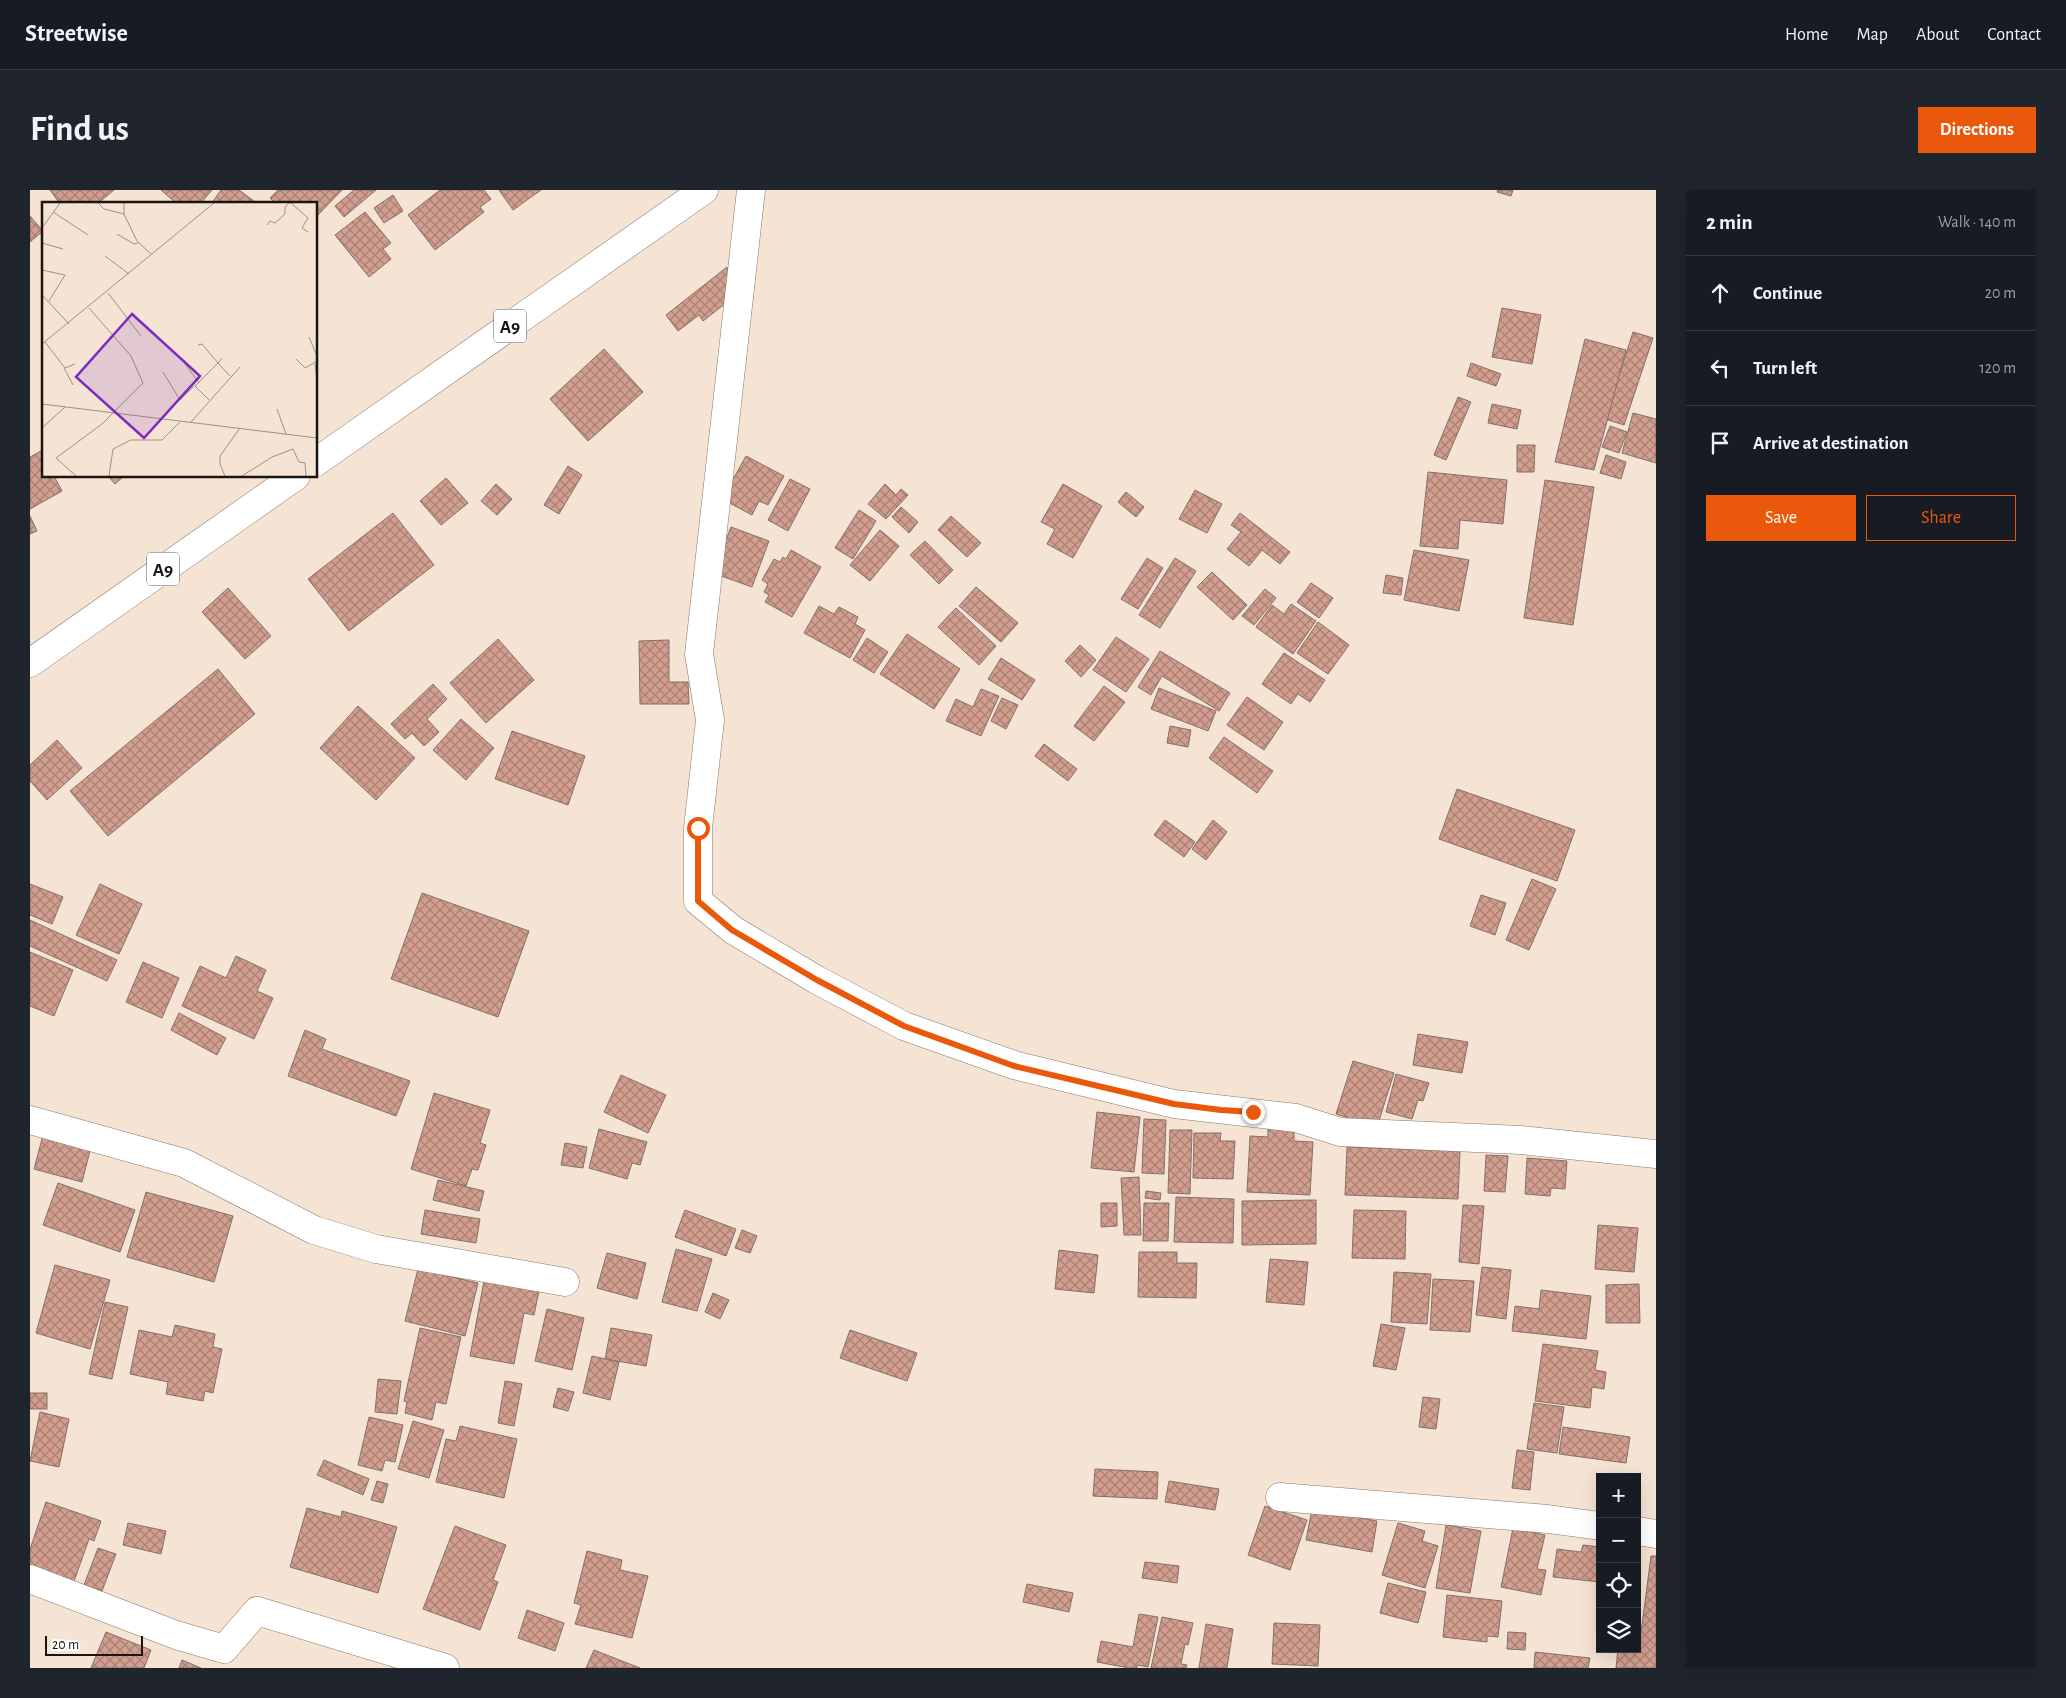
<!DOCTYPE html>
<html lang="en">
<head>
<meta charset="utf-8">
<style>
	body { margin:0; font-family:"Alegreya Sans",sans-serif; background:#20242c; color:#f1f3f6 }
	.controls { position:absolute; right:15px; bottom:15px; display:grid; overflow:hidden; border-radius:0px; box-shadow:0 5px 20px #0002 }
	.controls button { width:45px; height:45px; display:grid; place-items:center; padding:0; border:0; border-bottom:1px solid #363941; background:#171b24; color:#f1f3f6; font:25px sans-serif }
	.scale { position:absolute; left:15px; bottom:12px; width:98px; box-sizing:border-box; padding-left:5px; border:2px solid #1b1510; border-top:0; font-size:14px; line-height:18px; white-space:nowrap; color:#1b1510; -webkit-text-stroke:4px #fff; paint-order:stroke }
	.stop { position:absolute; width:15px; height:15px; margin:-11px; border:4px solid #ea580c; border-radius:50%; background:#fff }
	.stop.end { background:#ea580c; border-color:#fff; box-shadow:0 1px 5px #0008 }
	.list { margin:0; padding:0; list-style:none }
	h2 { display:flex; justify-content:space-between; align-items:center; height:65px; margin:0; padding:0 20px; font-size:21px }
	h2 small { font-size:16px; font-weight:400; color:#9ea1a6 }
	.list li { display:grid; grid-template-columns:32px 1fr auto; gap:15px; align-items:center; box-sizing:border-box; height:75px; padding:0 20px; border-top:1px solid #363941 }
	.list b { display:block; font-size:19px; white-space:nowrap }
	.list em { font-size:16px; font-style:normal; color:#9ea1a6 }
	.actions { display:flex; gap:10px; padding:15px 20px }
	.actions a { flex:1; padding:11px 0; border:1px solid #ea580c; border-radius:0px; text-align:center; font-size:18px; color:#ea580c }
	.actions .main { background:#ea580c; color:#fff }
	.icon { flex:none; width:28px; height:28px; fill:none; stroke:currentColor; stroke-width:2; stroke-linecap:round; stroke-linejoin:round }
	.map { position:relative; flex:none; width:1626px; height:1478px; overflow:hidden; border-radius:0px }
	header { display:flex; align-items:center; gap:30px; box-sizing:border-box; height:70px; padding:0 25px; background:#171b24; border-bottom:1px solid #363941 }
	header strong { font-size:24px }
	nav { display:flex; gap:28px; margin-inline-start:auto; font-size:18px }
	.intro { display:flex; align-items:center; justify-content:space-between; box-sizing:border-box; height:120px; padding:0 30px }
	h1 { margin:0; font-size:35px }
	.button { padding:12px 22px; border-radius:0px; background:#ea580c; color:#fff; font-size:18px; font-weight:700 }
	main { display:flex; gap:30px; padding:0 30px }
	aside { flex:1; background:#171b24; border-radius:0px; box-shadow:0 5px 20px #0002 }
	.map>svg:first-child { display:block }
	.building { fill:url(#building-cross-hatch); stroke:#85706a }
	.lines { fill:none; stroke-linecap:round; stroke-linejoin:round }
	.minor-casing { stroke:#88786a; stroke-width:29 }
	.major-casing { stroke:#88786a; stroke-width:29 }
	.minor { stroke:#fff; stroke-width:28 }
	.major { stroke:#fff; stroke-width:28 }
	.route { stroke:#ea580c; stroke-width:6 }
	.labels { text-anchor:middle; stroke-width:4.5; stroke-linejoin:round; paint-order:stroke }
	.shield { fill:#fff; stroke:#5f5b58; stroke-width:1 }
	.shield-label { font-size:19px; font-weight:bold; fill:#1b1510 }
	.inset-road { fill:none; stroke:#9e9186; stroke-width:1 }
	.view { fill:#7b2cbf; fill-opacity:0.15; stroke:#7b2cbf; stroke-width:2.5 }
	.inset-edge { fill:none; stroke:#1b1510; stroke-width:2.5 }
</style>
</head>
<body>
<header>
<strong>Streetwise</strong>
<nav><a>Home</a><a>Map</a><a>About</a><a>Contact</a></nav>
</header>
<div class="intro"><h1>Find us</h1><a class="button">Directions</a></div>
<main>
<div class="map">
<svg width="1626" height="1478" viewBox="0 0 1626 1478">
	<defs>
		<pattern id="building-cross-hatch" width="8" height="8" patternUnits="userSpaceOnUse" patternTransform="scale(1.25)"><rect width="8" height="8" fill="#d29e8f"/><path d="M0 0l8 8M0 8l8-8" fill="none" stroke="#aa8073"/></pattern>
	</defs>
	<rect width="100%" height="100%" fill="#f5e3d4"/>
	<g class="building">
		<path d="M20,0H84L67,14H30Z"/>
		<path d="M131,0H182L170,14H147Z"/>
		<path d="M191,0H209L228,14H181Z"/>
		<path d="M248,0H312L286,27V14H246L240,8Z"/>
		<path d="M324,0H346L314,27L305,16Z"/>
		<path d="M410,0H454L461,9L450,17L454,22L405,60L378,25Z"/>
		<path d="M469,0H511L483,20Z"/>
		<path d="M1468,0H1483L1481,6L1467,2Z"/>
		<path d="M363,5L373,21L354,33L344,18Z"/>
		<path d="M335,22L361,53L353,59L361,69L339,87L305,45Z"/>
		<path d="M0,26L13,41L0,52Z"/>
		<path d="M697,77L701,109L673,131L669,125L648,141L636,125Z"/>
		<path d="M1472,118L1511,125L1502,174L1462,167Z"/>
		<path d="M1603,142L1623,148L1594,235L1575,229Z"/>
		<path d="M1555,149L1596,160L1564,280L1525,272Z"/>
		<path d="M574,159L613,202L558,251L520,209Z"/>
		<path d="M1441,173L1471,184L1466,196L1437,186Z"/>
		<path d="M1428,207L1441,212L1416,270L1404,265Z"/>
		<path d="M1462,214L1491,220L1487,239L1458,233Z"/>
		<path d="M1603,223L1626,229V273L1592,263Z"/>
		<path d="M1580,236L1597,242L1589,263L1572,257Z"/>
		<path d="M1487,255H1505L1504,282H1487Z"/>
		<path d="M11,261L14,266V286H24L32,301L0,319V267Z"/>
		<path d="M1576,265L1596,272L1591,289L1570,283Z"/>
		<path d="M716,266L754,286L738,315L729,311L722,325L692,309Z"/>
		<path d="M538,276L552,285L529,324L514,315Z"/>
		<path d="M1398,282L1477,290L1473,334L1430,330L1428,359L1390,356Z"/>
		<path d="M78,286H94L85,294Z"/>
		<path d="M416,288L438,313L411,335L390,311Z"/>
		<path d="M760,289L780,299L758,341L738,330Z"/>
		<path d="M1515,290L1564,297L1543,435L1494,428Z"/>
		<path d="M466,294L482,309L467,325L451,311Z"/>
		<path d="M855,294L866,305L871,299L878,305L856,329L838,314Z"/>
		<path d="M1033,294L1072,316L1043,368L1017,354L1025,339L1011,332Z"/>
		<path d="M1165,300L1192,314L1177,343L1149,329Z"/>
		<path d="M1096,302L1114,317L1106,327L1088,312Z"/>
		<path d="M871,317L888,332L879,343L862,327Z"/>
		<path d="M829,320L846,331L823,369L805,358Z"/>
		<path d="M363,323L404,375L319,441L278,389Z"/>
		<path d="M1210,323L1260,362L1250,374L1232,360L1219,376L1197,359L1211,342L1201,335Z"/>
		<path d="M0,326L7,341L0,344Z"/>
		<path d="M921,326L951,353L937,367L908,340Z"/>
		<path d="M701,337L739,351L722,397L683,383Z"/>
		<path d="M850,340L869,356L840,391L820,375Z"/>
		<path d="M895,351L923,380L909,394L880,365Z"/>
		<path d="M761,360L791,377L762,427L735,412L739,405L734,402L738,394L732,390L744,369L750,372L753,367L756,369Z"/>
		<path d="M1384,360L1439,370L1429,421L1374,410Z"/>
		<path d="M1117,368L1133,378L1108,419L1091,409Z"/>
		<path d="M1145,368L1166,381L1130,438L1109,425Z"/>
		<path d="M1182,382L1217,415L1203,430L1167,397Z"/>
		<path d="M1356,385L1373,388L1371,405L1353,403Z"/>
		<path d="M1281,393L1303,408L1289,428L1267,412Z"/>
		<path d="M946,397L988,433L971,452L929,416Z"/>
		<path d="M198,398L241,446L215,469L172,422Z"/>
		<path d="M1235,399L1246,408L1224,435L1212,426Z"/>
		<path d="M1261,414L1286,431L1263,464L1226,437L1242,415L1254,424Z"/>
		<path d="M789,416L804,424L809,417L828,427L825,434L835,440L820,468L774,443Z"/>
		<path d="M926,418L966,456L949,475L908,437Z"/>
		<path d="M1288,432L1319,455L1298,484L1267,463Z"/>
		<path d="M877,444L930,479L904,519L850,484Z"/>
		<path d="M1086,447L1119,469L1096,502L1063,480Z"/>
		<path d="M837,448L858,462L844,483L823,470Z"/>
		<path d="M468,449L504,490L456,533L420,493Z"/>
		<path d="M639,450V492H658L659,514H610L609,451Z"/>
		<path d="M1050,455L1066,470L1051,487L1035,471Z"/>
		<path d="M1130,461L1200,503L1189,521L1132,486L1121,505L1108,497Z"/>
		<path d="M1254,463L1295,490L1280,512L1268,504L1261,514L1232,494Z"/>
		<path d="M971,468L1005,490L992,510L958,489Z"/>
		<path d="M188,479L225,524L78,646L40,601Z"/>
		<path d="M403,494L417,509L397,529L409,542L394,556L382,543L375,549L361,534Z"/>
		<path d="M1074,496L1095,512L1064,551L1044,536Z"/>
		<path d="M1129,498L1186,521L1178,541L1121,519Z"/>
		<path d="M951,499L969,506L951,546L916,531L926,509L943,517Z"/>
		<path d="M1217,507L1253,532L1234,560L1197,535Z"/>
		<path d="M972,508L988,515L976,539L961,531Z"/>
		<path d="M328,516L385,568L346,610L290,558Z"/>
		<path d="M431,529L464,558L436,590L403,560Z"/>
		<path d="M1140,536L1161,540L1158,557L1137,553Z"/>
		<path d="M482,541L555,566L538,615L465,589Z"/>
		<path d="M1194,547L1243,581L1227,603L1179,568Z"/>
		<path d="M27,550L52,578L17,610L0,591V575Z"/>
		<path d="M1014,554L1047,579L1038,591L1005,566Z"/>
		<path d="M1427,599L1545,640L1527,691L1409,649Z"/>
		<path d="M1135,630L1165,652L1154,667L1124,645Z"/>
		<path d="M1183,630L1197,642L1176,670L1162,659Z"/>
		<path d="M1502,689L1526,699L1499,760L1476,750Z"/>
		<path d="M0,694L33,707L22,734L0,725Z"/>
		<path d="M70,694L112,714L89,764L46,745Z"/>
		<path d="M392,703L499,741L468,827L361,789Z"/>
		<path d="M1451,705L1476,713L1465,745L1440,736Z"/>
		<path d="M0,730L87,770L77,791L0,756Z"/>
		<path d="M0,762L43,780L24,826L0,816Z"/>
		<path d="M206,766L236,780L227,801L243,808L224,849L152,816L170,776L196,788Z"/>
		<path d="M113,772L149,788L132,828L96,812Z"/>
		<path d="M149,823L196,848L187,865L141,840Z"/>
		<path d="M275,840L296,849L292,859L380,891L366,926L258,886Z"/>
		<path d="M1388,844L1438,852L1432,883L1383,875Z"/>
		<path d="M1323,871L1364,883L1347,937L1306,924Z"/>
		<path d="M1366,884L1399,893L1393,911L1388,910L1382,929L1356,922Z"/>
		<path d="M591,885L636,905L618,943L574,922Z"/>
		<path d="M404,903L460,920L450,953L456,955L448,980L442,979L436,996L381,979Z"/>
		<path d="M1067,922L1110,927L1104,982L1061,978Z"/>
		<path d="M1114,929L1136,930L1134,984L1112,983Z"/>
		<path d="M1238,938L1264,939V951L1283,952L1280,1005L1217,1002L1220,946L1238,947Z"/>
		<path d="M569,939L617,952L610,975L602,973L597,989L559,978Z"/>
		<path d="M1140,940H1162L1160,1004L1138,1003Z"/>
		<path d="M1164,943H1191L1190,951H1205L1203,989L1163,988Z"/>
		<path d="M13,945L61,957L52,992L4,979Z"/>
		<path d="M535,953L557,957L553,978L531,975Z"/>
		<path d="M1317,957L1430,961L1428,1009L1315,1005Z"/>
		<path d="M1456,965L1478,966L1475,1002L1454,1001Z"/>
		<path d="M1497,968L1537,971L1535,999L1521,998L1520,1006L1495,1004Z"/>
		<path d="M1109,987L1111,1045H1094L1091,988Z"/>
		<path d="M408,990L454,1001L449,1021L403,1010Z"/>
		<path d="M28,993L105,1020L90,1062L13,1035Z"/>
		<path d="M1116,1001L1131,1003L1130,1010L1115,1008Z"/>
		<path d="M116,1002L203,1026L184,1092L97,1067Z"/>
		<path d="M1146,1007L1204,1009L1203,1053L1144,1052Z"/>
		<path d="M1286,1010V1054L1212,1055V1011Z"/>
		<path d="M1071,1013H1087V1036L1071,1037Z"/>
		<path d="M1114,1013H1139L1138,1051H1113Z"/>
		<path d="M1433,1015L1454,1016L1449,1074L1429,1072Z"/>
		<path d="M395,1020L450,1029L446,1053L391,1044Z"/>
		<path d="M655,1020L706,1039L696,1066L645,1047Z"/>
		<path d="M1324,1020L1376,1021L1375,1069L1322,1068Z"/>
		<path d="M1568,1035L1608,1038L1604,1082L1565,1079Z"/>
		<path d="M712,1040L727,1046L720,1063L705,1058Z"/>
		<path d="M646,1059L682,1069L667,1121L632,1112Z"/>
		<path d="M1029,1060L1068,1065L1064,1103L1025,1099Z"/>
		<path d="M1109,1062H1147V1073H1167L1166,1108L1108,1107Z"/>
		<path d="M577,1063L616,1073L607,1109L567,1098Z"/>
		<path d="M1240,1069L1278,1072L1274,1115L1236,1112Z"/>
		<path d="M25,1075L80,1090L60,1159L6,1143Z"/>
		<path d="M1452,1077L1481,1080L1476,1129L1446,1125Z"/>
		<path d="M388,1079L448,1093L435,1146L375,1131Z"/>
		<path d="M1364,1082L1401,1084L1397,1134L1361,1132Z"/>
		<path d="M1403,1089L1444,1091L1440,1142L1400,1140Z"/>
		<path d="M454,1091L509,1101L504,1125L494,1123L484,1174L440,1166Z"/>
		<path d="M1609,1094L1610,1133H1576V1095Z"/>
		<path d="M1511,1100L1561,1106L1556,1149L1482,1141L1485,1116L1509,1119Z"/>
		<path d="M683,1103L699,1110L690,1129L675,1122Z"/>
		<path d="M75,1112L98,1117L82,1189L59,1184Z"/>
		<path d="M517,1119L554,1128L542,1180L505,1171Z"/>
		<path d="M1351,1134L1375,1138L1366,1180L1343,1176Z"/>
		<path d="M145,1135L185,1144L183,1157L192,1159L183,1203L175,1201L173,1211L136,1204L138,1192L100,1184L109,1140L142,1147Z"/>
		<path d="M390,1138L431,1147L416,1214L406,1212L402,1230L375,1223L377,1212L374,1211Z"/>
		<path d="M581,1138L622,1145L616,1176L575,1169Z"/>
		<path d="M820,1140L887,1163L877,1191L810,1168Z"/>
		<path d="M1513,1154L1568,1161L1565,1180L1576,1182L1574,1199L1562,1197L1560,1218L1505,1211Z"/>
		<path d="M562,1166L589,1172L580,1210L553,1203Z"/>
		<path d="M348,1189L371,1191L367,1224L345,1222Z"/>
		<path d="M475,1191L492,1194L484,1236L468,1233Z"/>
		<path d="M528,1198L544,1202L538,1221L523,1217Z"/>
		<rect x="0" y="1203" width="17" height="16"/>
		<path d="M1393,1207L1410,1209L1406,1239L1389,1237Z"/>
		<path d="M1504,1213L1534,1217L1527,1263L1497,1259Z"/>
		<path d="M10,1222L39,1229L29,1277L0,1271Z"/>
		<path d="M339,1227L373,1235L365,1272L355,1270L352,1281L328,1275Z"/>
		<path d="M383,1231L414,1240L399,1288L368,1279Z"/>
		<path d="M430,1236L487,1249L474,1308L406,1292L416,1249L426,1251Z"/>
		<path d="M1533,1237L1600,1247L1596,1273L1529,1264Z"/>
		<path d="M1487,1260L1504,1262L1500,1300L1482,1298Z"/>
		<path d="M294,1270L339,1289L333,1305L287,1285Z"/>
		<path d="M1065,1279L1128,1282L1127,1309L1063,1306Z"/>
		<path d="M347,1291L358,1294L353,1313L341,1310Z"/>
		<path d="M1139,1291L1189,1299L1185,1320L1135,1312Z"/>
		<path d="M16,1312L71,1331L64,1351L59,1349L43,1394L0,1379V1359Z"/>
		<path d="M1235,1316L1277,1330L1260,1380L1218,1365Z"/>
		<path d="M277,1318L311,1327L312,1321L367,1337L348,1403L260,1377Z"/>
		<path d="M1282,1319L1347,1331L1342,1362L1276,1350Z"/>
		<path d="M98,1333L136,1341L131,1364L93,1355Z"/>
		<path d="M1368,1333L1395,1341L1392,1351L1408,1356L1395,1398L1352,1385Z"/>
		<path d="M1416,1335L1451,1341L1440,1403L1406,1398Z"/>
		<path d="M425,1336L476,1355L463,1390L468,1392L450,1440L393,1419Z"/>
		<path d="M1483,1338L1515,1345L1507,1379L1516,1380L1511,1405L1471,1397Z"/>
		<path d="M1553,1355L1570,1357V1392L1523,1387L1527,1359L1551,1362Z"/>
		<path d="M68,1358L86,1364L72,1401L54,1395Z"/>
		<path d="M557,1361L592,1370L590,1380L618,1386L602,1448L545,1434L551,1415L544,1413Z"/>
		<path d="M1621,1366H1626V1478H1586L1588,1459L1609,1458Z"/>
		<path d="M1115,1372L1149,1376L1147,1393L1112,1388Z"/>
		<path d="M1358,1393L1396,1402L1388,1433L1350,1423Z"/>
		<path d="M997,1394L1043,1403L1039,1422L993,1412Z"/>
		<path d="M1417,1405L1472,1411L1468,1447L1457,1446V1452L1413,1447Z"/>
		<path d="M497,1420L534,1433L525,1461L488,1448Z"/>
		<path d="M1109,1424L1128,1427L1118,1477L1107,1475V1478H1099L1067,1472L1071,1451L1103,1457Z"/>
		<path d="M1132,1427L1163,1433L1158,1455L1155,1454L1151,1474L1157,1475L1156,1478H1121Z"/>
		<path d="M1244,1433L1290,1435L1288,1476L1242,1474Z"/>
		<path d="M1176,1434L1203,1439L1197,1478H1169Z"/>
		<path d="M76,1442L121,1460L114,1478H61Z"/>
		<path d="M1478,1442L1496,1443L1495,1460L1477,1459Z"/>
		<path d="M564,1460L610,1478H556Z"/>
		<path d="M1505,1462L1560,1468L1558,1478H1504Z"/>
		<path d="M152,1470L171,1478H149Z"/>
	</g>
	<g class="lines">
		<defs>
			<g id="minor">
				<path d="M721,0L669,464L680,530L668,638V711L703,740L787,790L874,836L984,875L1144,914L1266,928L1310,942L1491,950L1626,964"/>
				<path d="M0,930L154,973L284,1040L346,1059L535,1092"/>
				<path d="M1250,1307L1518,1329L1570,1336"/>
				<path d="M1607,1341L1626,1344"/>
				<path d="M0,1389L146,1445L194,1459L227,1421L415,1478"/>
			</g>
			<g id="major">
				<path d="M286,272L674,0"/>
				<path d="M0,473L266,286"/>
			</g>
		</defs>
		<use href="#minor" class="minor-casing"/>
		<use href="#major" class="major-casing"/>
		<use href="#minor" class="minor"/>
		<use href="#major" class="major"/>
	</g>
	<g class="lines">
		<path class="route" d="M668,638V711L702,740L787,790L874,836L984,876L1144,914L1191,920L1223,922"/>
	</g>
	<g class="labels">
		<g class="shield">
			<rect x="464" y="119.5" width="32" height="33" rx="4"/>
			<rect x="117" y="362.5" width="32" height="33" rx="4"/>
		</g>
		<g class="shield-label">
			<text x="480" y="143">A9</text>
			<text x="133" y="386">A9</text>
		</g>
	</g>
	<g transform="translate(12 12)">
		<rect width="275" height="275" fill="#f5e3d4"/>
		<path class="inset-road" d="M56,1L62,7L82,12M82,1V12L95,39L109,52M249,1L266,16L260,26L266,30M11,10L46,33M225,23L228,19L233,21L243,12V5L247,1M0,26L18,1M75,32L92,42L96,41M0,41L21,47M63,54L87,72M0,68L23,73L7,99M66,91L99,134M0,93L27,122M267,135L275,154M3,140L23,166L33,162M0,142L172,1M156,143L160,142L176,161L153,184L167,198M139,156L157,181M180,156L176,161L188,174M254,157L263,166L275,159M273,162L275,177M22,166L31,183M121,170L138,198L152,184M0,202L275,236M235,207L244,232M149,220L198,165M0,226L23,205M34,274L14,256L60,222L101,181L89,154L47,106M67,274L71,247L89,238H120L138,220M183,274L178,262V254L198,226M200,274L230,255L251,247L257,260L263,261L264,274"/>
		<path class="view" d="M90,112L158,174L102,236L34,175Z"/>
		<rect width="275" height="275" class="inset-edge"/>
	</g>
</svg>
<div class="controls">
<button>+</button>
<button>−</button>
<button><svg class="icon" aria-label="locate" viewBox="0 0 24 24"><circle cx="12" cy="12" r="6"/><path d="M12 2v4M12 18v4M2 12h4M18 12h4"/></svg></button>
<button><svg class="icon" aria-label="layers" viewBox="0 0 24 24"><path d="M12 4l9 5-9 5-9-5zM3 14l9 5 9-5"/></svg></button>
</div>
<div class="scale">20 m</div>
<div class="stop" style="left:668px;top:638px"></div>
<div class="stop end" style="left:1223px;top:922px"></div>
</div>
<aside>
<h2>2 min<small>Walk · 140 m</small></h2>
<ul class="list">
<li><svg class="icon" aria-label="ahead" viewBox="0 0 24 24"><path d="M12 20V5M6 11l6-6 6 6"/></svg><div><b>Continue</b></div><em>20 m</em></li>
<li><svg class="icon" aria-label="left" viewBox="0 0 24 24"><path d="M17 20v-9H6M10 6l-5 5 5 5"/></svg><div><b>Turn left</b></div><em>120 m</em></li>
<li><svg class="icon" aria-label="arrive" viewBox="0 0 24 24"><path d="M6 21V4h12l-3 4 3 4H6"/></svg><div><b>Arrive at destination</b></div></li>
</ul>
<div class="actions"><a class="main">Save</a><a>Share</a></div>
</aside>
</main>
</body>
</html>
